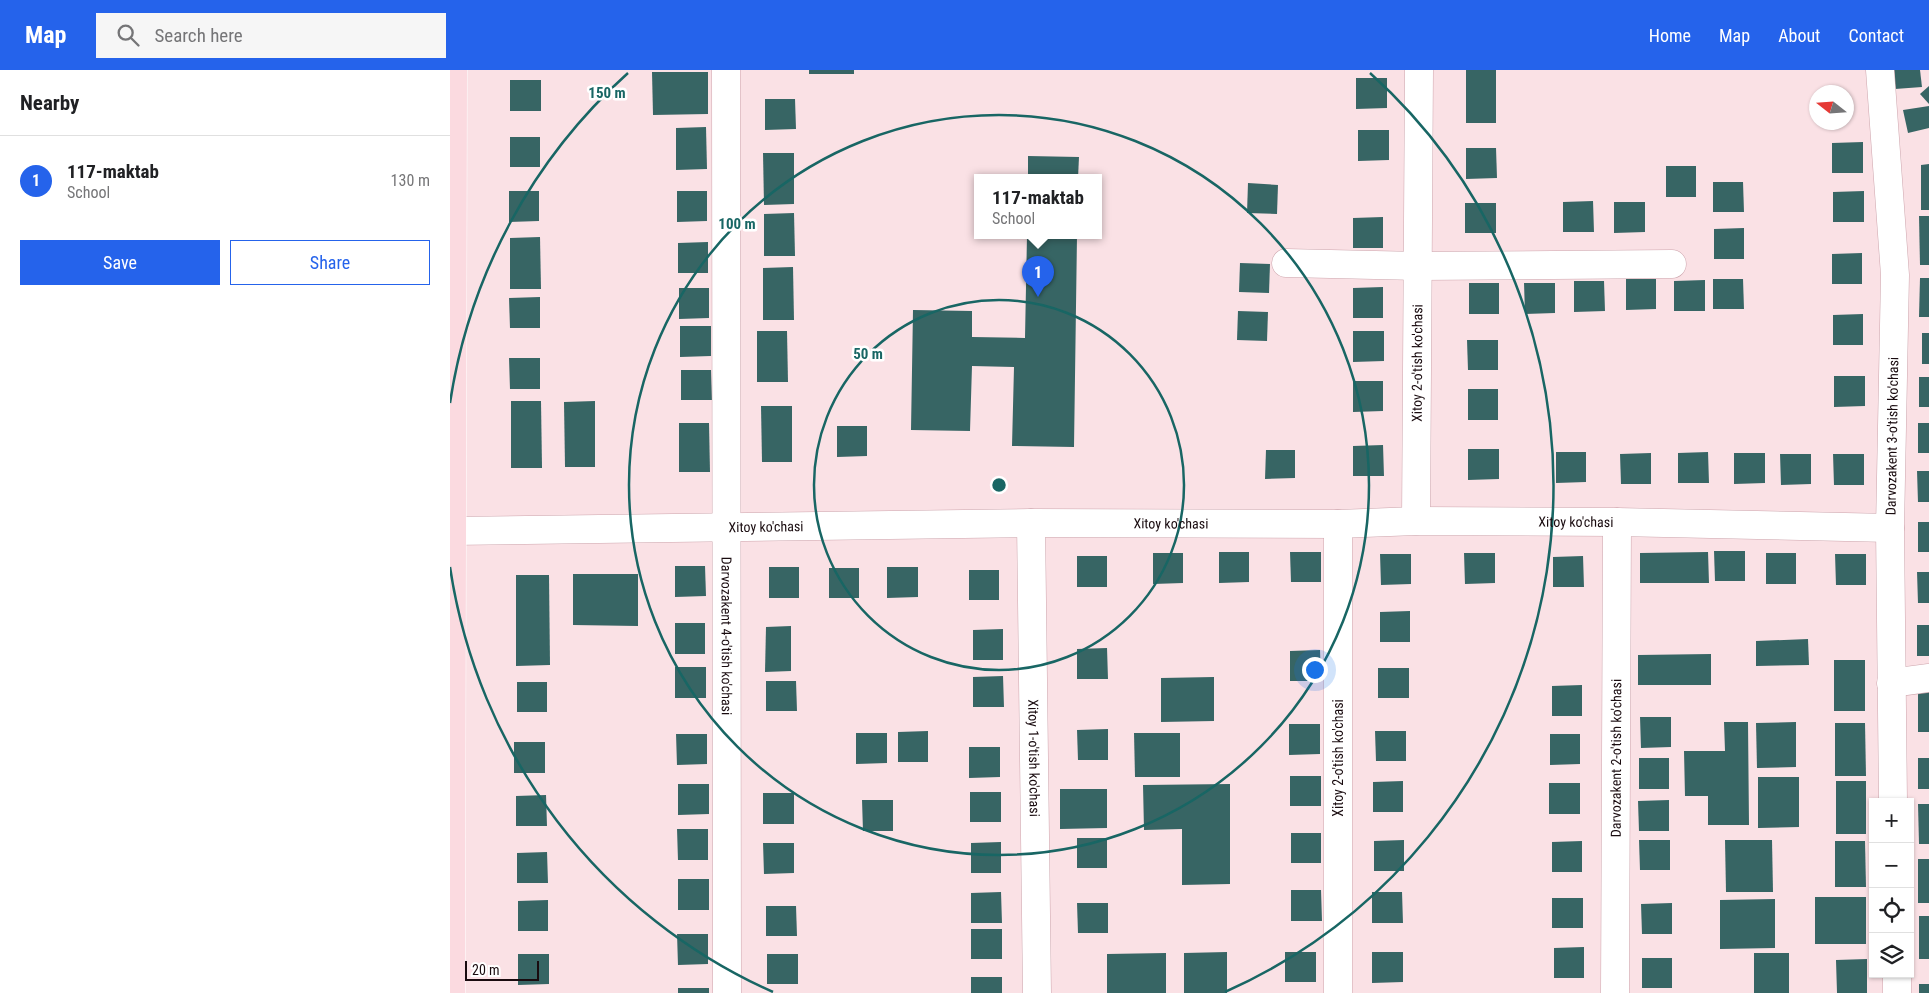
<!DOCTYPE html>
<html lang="en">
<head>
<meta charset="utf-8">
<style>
	body { margin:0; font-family:"Roboto Condensed",sans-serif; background:#f6f6f6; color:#202124 }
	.controls { position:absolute; right:15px; bottom:15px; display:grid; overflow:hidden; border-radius:0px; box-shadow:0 1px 4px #0004 }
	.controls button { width:45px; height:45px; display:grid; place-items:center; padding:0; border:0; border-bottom:1px solid #e0e0e0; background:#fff; color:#202124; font:25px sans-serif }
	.compass { position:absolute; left:1359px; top:15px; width:45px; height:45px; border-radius:50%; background:#fff; box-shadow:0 1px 4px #0004; rotate:287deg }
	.scale { position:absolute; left:15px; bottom:12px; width:74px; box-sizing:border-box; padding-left:5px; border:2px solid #190b0f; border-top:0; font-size:14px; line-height:18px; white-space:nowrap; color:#190b0f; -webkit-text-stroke:4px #fff; paint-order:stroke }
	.you { position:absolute; left:864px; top:599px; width:18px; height:18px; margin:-12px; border:4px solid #fff; border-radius:50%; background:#1a73e8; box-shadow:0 0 0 8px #1a73e833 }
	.badge { display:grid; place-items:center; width:32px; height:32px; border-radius:50%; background:#2563eb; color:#fff; font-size:16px; font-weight:700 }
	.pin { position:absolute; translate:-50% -41px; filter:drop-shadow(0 1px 2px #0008) }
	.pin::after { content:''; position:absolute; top:26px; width:18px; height:15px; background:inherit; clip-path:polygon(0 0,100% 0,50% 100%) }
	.popup { position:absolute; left:524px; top:104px; width:128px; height:65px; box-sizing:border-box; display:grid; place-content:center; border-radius:0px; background:#fff; filter:drop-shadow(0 1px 4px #0005); font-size:16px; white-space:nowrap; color:#757577 }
	.popup b { font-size:19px; color:#202124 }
	.popup::after { content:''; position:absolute; left:50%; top:100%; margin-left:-10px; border:10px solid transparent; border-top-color:#fff }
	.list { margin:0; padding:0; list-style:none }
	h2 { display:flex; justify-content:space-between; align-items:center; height:65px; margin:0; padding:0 20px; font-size:21px }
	h2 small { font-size:16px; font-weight:400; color:#757577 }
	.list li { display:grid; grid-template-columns:32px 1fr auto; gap:15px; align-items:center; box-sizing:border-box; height:90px; padding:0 20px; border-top:1px solid #e0e0e0 }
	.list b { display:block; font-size:19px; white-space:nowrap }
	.list p { margin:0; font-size:16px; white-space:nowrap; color:#757577 }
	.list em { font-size:16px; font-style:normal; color:#757577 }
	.actions { display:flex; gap:10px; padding:15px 20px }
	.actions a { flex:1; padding:11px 0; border:1px solid #2563eb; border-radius:0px; text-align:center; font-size:18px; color:#2563eb }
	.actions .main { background:#2563eb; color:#fff }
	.icon { flex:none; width:28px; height:28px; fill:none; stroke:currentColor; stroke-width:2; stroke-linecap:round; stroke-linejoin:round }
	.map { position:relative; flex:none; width:1479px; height:923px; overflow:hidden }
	header { display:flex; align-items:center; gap:30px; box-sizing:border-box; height:70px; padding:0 25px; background:#2563eb; color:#fff }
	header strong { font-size:24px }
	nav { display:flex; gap:28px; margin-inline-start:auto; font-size:18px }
	.search { width:350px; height:45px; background:#f6f6f6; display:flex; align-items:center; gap:12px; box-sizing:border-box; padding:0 18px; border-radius:0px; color:#757577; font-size:19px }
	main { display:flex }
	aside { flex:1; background:#fff }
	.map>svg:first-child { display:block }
	.building { fill:#376564 }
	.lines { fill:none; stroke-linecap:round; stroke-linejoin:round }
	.minor-casing { stroke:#cda5ad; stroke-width:29 }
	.major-casing { stroke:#fff; stroke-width:29 }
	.minor { stroke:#fff; stroke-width:28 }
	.major { stroke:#fbdae0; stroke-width:28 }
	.ring { fill:none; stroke:#186664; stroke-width:2.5 }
	.labels { text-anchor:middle; stroke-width:5; stroke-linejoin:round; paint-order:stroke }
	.street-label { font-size:14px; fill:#190b0f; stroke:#fff }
	.centre { fill:#186664; stroke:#fff; stroke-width:2.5 }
	.ring-label { font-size:15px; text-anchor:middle; font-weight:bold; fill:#186664; stroke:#fff; stroke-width:5; stroke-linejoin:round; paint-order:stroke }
</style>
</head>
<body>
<header>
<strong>Map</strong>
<div class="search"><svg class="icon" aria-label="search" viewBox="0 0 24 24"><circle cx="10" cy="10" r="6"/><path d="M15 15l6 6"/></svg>Search here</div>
<nav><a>Home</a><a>Map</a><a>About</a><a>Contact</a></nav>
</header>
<main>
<aside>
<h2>Nearby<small></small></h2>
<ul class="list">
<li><span class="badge">1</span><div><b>117-maktab</b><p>School</p></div><em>130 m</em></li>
</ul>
<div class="actions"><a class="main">Save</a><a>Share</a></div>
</aside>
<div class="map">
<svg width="1479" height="923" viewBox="0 0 1479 923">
	<rect width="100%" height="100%" fill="#fae1e5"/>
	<g class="building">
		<rect x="359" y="0" width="45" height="4"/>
		<rect x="1016" y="0" width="30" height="53"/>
		<path d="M1443,0H1470L1472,17L1445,19Z"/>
		<path d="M202,2H258V44L203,45Z"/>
		<path d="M906,8H937V38L906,39Z"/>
		<rect x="60" y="10" width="31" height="31"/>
		<path d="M1479,16V34L1470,24Z"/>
		<path d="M315,29H345L346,59L315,60Z"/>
		<path d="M1479,36V58L1458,63L1453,40Z"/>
		<path d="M256,57L257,99L226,100V58Z"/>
		<path d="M908,60H939V90L908,91Z"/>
		<rect x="60" y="67" width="30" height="30"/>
		<path d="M1413,72V103H1382V73Z"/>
		<path d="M1016,78H1046L1047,108L1016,109Z"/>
		<path d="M313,83H344V134L314,135Z"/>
		<path d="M578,86L629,87L628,108H578Z"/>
		<path d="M1479,94V140H1471V95Z"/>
		<rect x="1216" y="96" width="30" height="31"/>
		<path d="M1263,112H1293L1294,142H1263Z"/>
		<path d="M798,113L828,115L827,144L797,143Z"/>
		<path d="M59,121H89V151L59,152Z"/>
		<path d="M227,121H257V151L227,152Z"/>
		<path d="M1414,121V152H1383V122Z"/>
		<path d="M1143,131L1144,162H1113V132Z"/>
		<path d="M1164,132H1195V162L1164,163Z"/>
		<rect x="1015" y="133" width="31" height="30"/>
		<path d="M344,143L345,186H314V144Z"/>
		<path d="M1469,146H1479V195H1470Z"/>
		<path d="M933,147V178H903V148Z"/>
		<path d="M1294,158V189H1264V159Z"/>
		<path d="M577,166H627L624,377L562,376L564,297L522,296L520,361L461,360L463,240L522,241V267L575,268Z"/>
		<path d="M90,167L91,219H60V168Z"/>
		<path d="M258,172V203H228V173Z"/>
		<path d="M1412,183V214H1382V184Z"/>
		<path d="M790,193L820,194L819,223L789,222Z"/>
		<path d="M343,197L344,250H313V198Z"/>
		<path d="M1470,208H1479V247H1469Z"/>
		<path d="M1176,209H1206V239L1176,240Z"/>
		<path d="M1263,209H1293L1294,239H1263Z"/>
		<path d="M1255,210V241H1224V211Z"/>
		<path d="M1124,211H1154L1155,241L1124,242Z"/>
		<rect x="1019" y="213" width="30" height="31"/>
		<path d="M1074,213H1105V243L1075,244Z"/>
		<path d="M933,217V248H903V218Z"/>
		<path d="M229,218H259V248L229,249Z"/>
		<path d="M90,227V258H60L59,228Z"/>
		<path d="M788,241L818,242L817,271L787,270Z"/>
		<path d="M1413,244V275H1383V245Z"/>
		<path d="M230,256H261V286L230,287Z"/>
		<path d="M307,261H337L338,312H307Z"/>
		<path d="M903,261H934V291L903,292Z"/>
		<rect x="1472" y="263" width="7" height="31"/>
		<path d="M1017,270H1048V300H1018Z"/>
		<path d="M59,288H90V319H60Z"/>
		<path d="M231,300H261L262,330H231Z"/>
		<path d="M1384,306H1415V336L1384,337Z"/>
		<rect x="1469" y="307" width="10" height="30"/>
		<path d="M903,311H933V341L903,342Z"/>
		<rect x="1018" y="319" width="30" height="31"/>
		<path d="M61,331H91L92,398H61Z"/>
		<path d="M145,331V397H115L114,332Z"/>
		<path d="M311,336H342V392H312Z"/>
		<path d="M229,353H259L260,402H229Z"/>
		<rect x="1468" y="353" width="11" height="30"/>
		<path d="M387,356H417V386L387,387Z"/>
		<path d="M933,375L934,406H903V376Z"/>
		<path d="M1018,379H1049V409L1018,410Z"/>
		<path d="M816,380H845V408L815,409Z"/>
		<path d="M1106,382H1136V412L1106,413Z"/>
		<path d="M1258,382L1259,413H1228V383Z"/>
		<path d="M1201,383V414H1171L1170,384Z"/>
		<path d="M1284,383H1315V413L1284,414Z"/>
		<path d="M1330,384H1361V414L1331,415Z"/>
		<path d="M1383,384H1414V415H1384Z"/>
		<path d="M1467,401H1479V432H1468Z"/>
		<rect x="1468" y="452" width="11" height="30"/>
		<path d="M1264,481H1295V511H1265Z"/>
		<path d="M769,482H799V512L769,513Z"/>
		<path d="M840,482H871V512H841Z"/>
		<path d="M1258,482L1259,513H1190V483Z"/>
		<path d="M703,483H733V513L703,514Z"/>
		<path d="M1014,483H1045V513L1015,514Z"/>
		<rect x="1316" y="483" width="30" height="31"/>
		<path d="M930,484H961V514L931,515Z"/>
		<path d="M1385,484H1416V515H1386Z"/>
		<rect x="627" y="486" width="30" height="31"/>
		<path d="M1133,486L1134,517H1103V487Z"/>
		<path d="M225,496H255L256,526L225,527Z"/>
		<rect x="319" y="497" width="30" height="31"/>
		<path d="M437,497H468V527L437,528Z"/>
		<rect x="379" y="498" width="30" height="30"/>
		<rect x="519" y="500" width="30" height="30"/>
		<path d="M1467,502H1479V533H1468Z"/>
		<path d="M123,504H188V556L123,555Z"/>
		<path d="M66,505H99L100,595L66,596Z"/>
		<path d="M960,541V572H930V542Z"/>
		<rect x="225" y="553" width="30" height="31"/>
		<rect x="1467" y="555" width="12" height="31"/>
		<path d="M341,556V601L315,602L316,557Z"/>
		<path d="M553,559V590H523V560Z"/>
		<path d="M1358,569L1359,595L1306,596V571Z"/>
		<path d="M657,578L658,609H627V579Z"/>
		<path d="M870,580L871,611H840V581Z"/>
		<path d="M1261,584V615H1188V585Z"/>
		<rect x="1384" y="590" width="31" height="51"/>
		<rect x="225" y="597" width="31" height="31"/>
		<rect x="928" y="598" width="31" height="30"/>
		<path d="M553,606L554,637H523V607Z"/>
		<path d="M764,607V651L711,652V608Z"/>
		<path d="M316,611H346L347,641H316Z"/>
		<rect x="67" y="612" width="30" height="30"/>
		<path d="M1132,615V646H1102V616Z"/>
		<rect x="1468" y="620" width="11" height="42"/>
		<path d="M1190,647H1221V677L1191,678Z"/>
		<path d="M1274,652H1298L1299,755H1258V726H1235L1234,681H1275Z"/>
		<path d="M1346,652V697L1307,698L1306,653Z"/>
		<path d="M1385,653H1415L1416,706H1385Z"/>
		<path d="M839,654H870V684L839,685Z"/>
		<path d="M658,659V690H628L627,660Z"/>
		<path d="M478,661V692H448V662Z"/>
		<path d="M925,661H956V691H926Z"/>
		<path d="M406,663H437V693L406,694Z"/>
		<path d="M684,663H730V707H685Z"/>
		<path d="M226,664H257V694L227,695Z"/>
		<path d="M1100,664H1130V694L1100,695Z"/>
		<rect x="64" y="672" width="31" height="31"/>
		<path d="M519,677H550V707L519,708Z"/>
		<rect x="1189" y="688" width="30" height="31"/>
		<rect x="1468" y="688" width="11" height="31"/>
		<rect x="840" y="706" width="31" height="30"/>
		<path d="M1308,707H1349V757L1308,758Z"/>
		<path d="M953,711V742H923V712Z"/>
		<rect x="1386" y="711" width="30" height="53"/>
		<rect x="1099" y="713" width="31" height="31"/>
		<path d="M228,714H259V744L228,745Z"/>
		<path d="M780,714V814L732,815V759L694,760L693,715Z"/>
		<path d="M610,719H657V758L610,759Z"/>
		<rect x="520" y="722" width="31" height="30"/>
		<rect x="313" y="723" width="31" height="31"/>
		<path d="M96,725L97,756H66V726Z"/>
		<path d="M412,730H443V761H413Z"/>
		<path d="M1219,730V761H1189L1188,731Z"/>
		<path d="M1468,734H1479V774H1469Z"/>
		<path d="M227,759H258V790H228Z"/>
		<rect x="841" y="763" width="30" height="30"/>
		<rect x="627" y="768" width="30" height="30"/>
		<path d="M954,770V801H924V771Z"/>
		<path d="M1189,770H1220V800H1190Z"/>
		<path d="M1275,770H1322L1323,822H1276Z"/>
		<path d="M1132,771V802H1102V772Z"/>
		<path d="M1385,771H1415L1416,817H1385Z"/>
		<path d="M551,772V803H521V773Z"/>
		<path d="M313,773H344V803L314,804Z"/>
		<path d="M97,782L98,813H67V783Z"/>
		<rect x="1468" y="789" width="11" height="44"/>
		<rect x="228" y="809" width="31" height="31"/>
		<path d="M841,820H871L872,851H841Z"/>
		<path d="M551,822L552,853H521V823Z"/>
		<path d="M922,822H952L953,853H922Z"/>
		<rect x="1365" y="827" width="51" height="47"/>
		<rect x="1102" y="828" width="31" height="30"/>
		<path d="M1325,829V878L1270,879V830Z"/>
		<path d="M98,830V861H68V831Z"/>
		<path d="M627,833H658V863H628Z"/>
		<path d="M1222,833V864H1192L1191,834Z"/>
		<path d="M316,836H346L347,866H316Z"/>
		<rect x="1469" y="846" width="10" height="43"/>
		<rect x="521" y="859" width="31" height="30"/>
		<path d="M227,864H258V894L228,895Z"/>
		<path d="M1134,877V908H1104V878Z"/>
		<path d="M777,882V923H734V883Z"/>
		<rect x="835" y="882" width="31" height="30"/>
		<path d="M922,882H953V912L922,913Z"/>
		<path d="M716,883V923H657V884Z"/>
		<rect x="1304" y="883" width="35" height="40"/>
		<path d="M68,884H99V914L68,915Z"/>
		<rect x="317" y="884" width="31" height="30"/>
		<rect x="1192" y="888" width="30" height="30"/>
		<path d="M1417,889V923H1387L1386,890Z"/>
		<rect x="521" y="907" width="31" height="16"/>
		<rect x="1469" y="914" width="10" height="9"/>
		<rect x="228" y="918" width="31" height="5"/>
	</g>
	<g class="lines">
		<defs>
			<g id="minor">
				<path id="s1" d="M276,0L277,923"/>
				<path d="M1430,0L1445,205L1440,458L1443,732"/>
				<path d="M836,193L969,196L1222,194"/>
				<path id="s2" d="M966,451L969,0"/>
				<path id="s3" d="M581,453L587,923"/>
				<path d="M888,454V923"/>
				<path id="s4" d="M1,461L581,453L888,454L966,451L1167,452L1440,458"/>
				<path d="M1441,613L1479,608"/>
				<path d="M1447,904V923"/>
				<path id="s5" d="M1165,923L1167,452"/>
			</g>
			<path id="major" d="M1,923L3,0"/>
		</defs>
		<use href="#minor" class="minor-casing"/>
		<use href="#major" class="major-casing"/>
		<use href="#minor" class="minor"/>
		<use href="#major" class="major"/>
	</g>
	<g class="ring">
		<circle cx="549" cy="415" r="185"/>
		<circle cx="549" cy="415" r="370"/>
		<path d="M323 922A555 555 0 0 1 0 497M0 333A555 555 0 0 1 178 3M920 3A555 555 0 0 1 775 922"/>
	</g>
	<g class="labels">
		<g class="street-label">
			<text dy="5" stroke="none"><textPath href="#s2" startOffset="158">Xitoy 2-o'tish ko'chasi</textPath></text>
			<text transform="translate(1442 366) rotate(-89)" y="5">Darvozakent 3-o'tish ko'chasi</text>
			<text dy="5" stroke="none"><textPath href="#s4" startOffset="1125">Xitoy ko'chasi</textPath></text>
			<text dy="5" stroke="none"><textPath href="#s4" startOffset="720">Xitoy ko'chasi</textPath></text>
			<text dy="5" stroke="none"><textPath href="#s4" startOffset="315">Xitoy ko'chasi</textPath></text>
			<text dy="5" stroke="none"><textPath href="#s1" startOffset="566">Darvozakent 4-o'tish ko'chasi</textPath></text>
			<text dy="5" stroke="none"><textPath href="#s5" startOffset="235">Darvozakent 2-o'tish ko'chasi</textPath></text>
			<text dy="5" stroke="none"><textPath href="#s3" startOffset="235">Xitoy 1-o'tish ko'chasi</textPath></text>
			<text transform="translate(888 688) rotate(-90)" y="5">Xitoy 2-o'tish ko'chasi</text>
		</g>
	</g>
	<circle cx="549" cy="415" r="8" class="centre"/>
	<g class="ring-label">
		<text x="157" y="28">150 m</text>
		<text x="287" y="159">100 m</text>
		<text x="418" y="289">50 m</text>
	</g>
</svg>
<div class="controls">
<button>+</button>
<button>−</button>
<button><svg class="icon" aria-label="locate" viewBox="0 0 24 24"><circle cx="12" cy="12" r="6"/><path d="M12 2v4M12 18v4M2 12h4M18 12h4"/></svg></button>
<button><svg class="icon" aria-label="layers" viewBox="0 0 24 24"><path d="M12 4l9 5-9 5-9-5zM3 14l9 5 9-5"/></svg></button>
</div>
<svg class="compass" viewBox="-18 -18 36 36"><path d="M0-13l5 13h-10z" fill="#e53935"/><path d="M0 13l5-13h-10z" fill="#757577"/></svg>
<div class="scale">20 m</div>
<div class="you"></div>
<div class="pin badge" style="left:588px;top:227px">1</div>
<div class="popup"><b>117-maktab</b>School</div>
</div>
</main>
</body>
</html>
